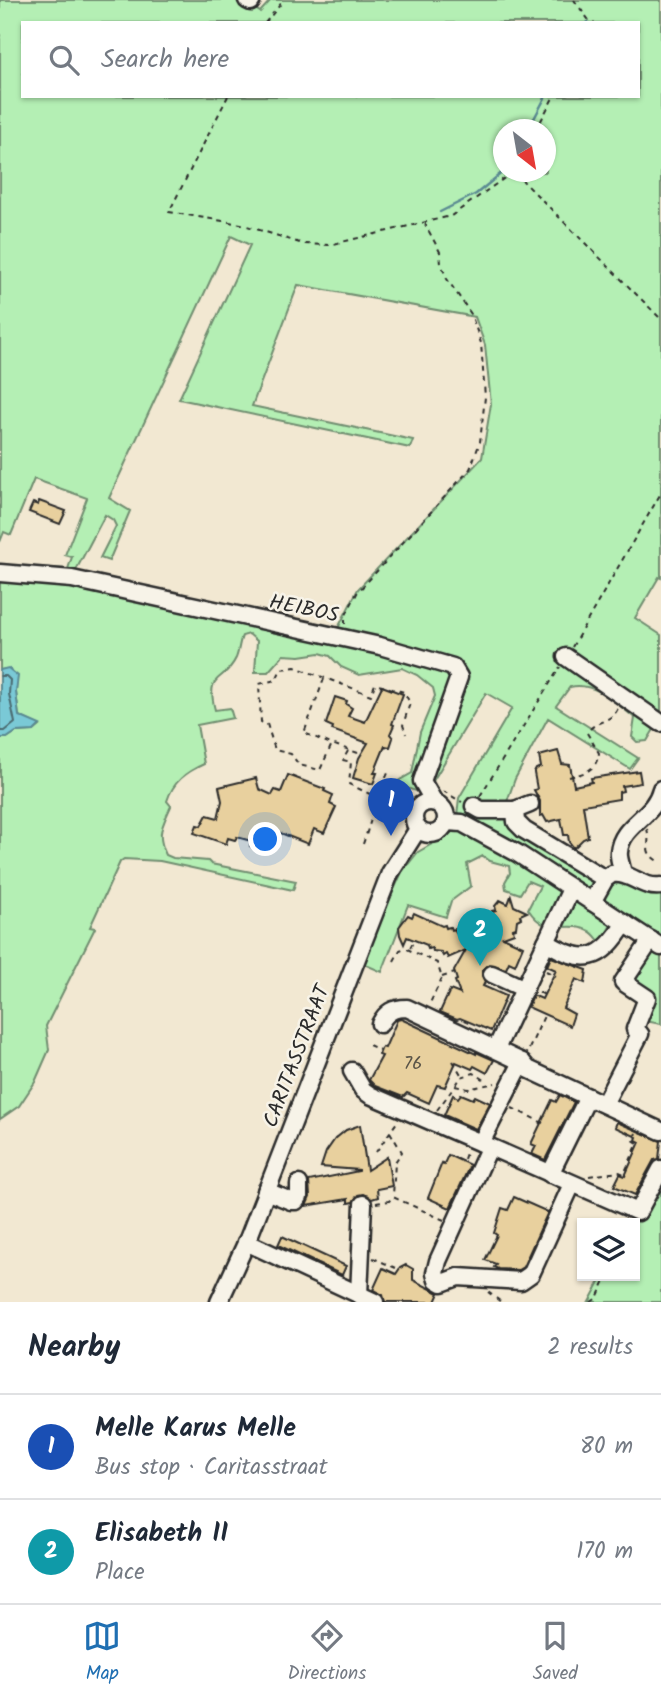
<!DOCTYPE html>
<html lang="en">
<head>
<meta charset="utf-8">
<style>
	body { margin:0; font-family:Kalam,sans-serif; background:#f2f2f3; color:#1f2937 }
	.controls { position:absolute; right:21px; bottom:21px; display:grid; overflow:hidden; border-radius:0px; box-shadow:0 2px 5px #0004 }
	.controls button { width:63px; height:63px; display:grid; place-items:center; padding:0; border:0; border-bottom:2px solid #e0e1e3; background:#fff; color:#1f2937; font:35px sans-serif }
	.compass { position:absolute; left:493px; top:119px; width:63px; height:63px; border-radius:50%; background:#fff; box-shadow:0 2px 5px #0004; rotate:149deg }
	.you { position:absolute; left:266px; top:840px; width:24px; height:24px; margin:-18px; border:5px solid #fff; border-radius:50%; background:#1a73e8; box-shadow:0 0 0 10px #1a73e833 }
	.badge { display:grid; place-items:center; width:46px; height:46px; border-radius:50%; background:#1f6fb2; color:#fff; font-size:23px; font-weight:700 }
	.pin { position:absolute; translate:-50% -58px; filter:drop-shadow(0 2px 4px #0008) }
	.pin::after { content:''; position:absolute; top:37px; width:24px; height:21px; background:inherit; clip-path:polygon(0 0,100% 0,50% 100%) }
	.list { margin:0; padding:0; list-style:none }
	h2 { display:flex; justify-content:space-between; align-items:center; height:91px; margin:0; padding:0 28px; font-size:30px }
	h2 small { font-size:23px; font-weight:400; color:#747a83 }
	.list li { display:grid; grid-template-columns:46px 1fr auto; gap:21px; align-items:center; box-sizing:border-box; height:105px; padding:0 28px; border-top:2px solid #e0e1e3 }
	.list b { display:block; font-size:26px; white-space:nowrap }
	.list p { margin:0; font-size:23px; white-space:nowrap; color:#747a83 }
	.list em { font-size:23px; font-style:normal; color:#747a83 }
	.icon { flex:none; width:38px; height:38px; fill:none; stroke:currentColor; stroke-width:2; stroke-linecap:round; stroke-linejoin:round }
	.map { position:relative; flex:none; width:661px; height:1302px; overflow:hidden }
	.search { position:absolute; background:#fff; box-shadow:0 2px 5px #0004; left:21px; right:21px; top:21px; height:77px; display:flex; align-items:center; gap:18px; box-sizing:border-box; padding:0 24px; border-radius:0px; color:#747a83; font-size:26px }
	.sheet { height:301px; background:#fff }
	nav { display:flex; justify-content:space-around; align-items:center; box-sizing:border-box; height:98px; border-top:2px solid #e0e1e3; background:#fff; font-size:19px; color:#747a83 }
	nav a { display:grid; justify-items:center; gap:4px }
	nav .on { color:#1f6fb2 }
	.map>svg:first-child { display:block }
	.green { fill:#b4efb4; stroke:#708d70; stroke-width:2; fill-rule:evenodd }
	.water { fill:#7ac9d6; stroke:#5a8a92; stroke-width:2 }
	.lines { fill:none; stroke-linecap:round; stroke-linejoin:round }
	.shore { stroke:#4b6a6f; stroke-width:2 }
	.stream { stroke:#5a8a92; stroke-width:2.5 }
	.building { fill:#e8d09e; stroke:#2b2b2b; stroke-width:2 }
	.minor-casing { stroke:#2b2b2b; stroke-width:21 }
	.path { stroke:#2b2b2b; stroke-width:2; stroke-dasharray:5 5; stroke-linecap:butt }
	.minor { stroke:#f7f3e8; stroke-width:16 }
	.labels { text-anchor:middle; stroke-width:5; stroke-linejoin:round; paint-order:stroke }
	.number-label { font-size:18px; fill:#5a5448 }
	.street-label { font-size:21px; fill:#2b2b2b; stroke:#f7f3e8 }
</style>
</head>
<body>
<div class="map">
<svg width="661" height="1302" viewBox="0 0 661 1302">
	<rect width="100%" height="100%" fill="#f2e8d2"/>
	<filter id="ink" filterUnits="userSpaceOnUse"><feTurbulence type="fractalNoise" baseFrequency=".0143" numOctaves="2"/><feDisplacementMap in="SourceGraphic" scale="14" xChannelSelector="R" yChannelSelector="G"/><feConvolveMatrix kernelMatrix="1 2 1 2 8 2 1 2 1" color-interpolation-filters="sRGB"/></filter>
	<g filter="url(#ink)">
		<g class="green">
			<path d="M0,0H241L260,12L271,0H661V578L659,577L635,618L661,635V729L656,726L647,741L637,742L632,737L635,718C616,703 595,681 570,687L556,706L638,758L630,769L548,718L515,779L504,810L616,878L640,890L661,894V1024L645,1021C642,1006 637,999 624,992L650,949L612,923L601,943C597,939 594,933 589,931C566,919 548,940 528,909L540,886L528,881L520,894L506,889L505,882L510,873L509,866L490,861L483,856L467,864L471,886L451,901L446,917L408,905L382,972L366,965L362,960L402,872L418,852L451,833L456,824L459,798L512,708L486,693L433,781L416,791L403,787L398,781L412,773L420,732L435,696L433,688L417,675L402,668L359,675L341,667L330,656L320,653L300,656L283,655L268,672H255L257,641L249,634L242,636C239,643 239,651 236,658C224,684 205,671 215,710L230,708L233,718L197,725L204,764C186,772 173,782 167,801L171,806C162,827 156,833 166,855L173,858L208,861L211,864L296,881L293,890L160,861L124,859L120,862L90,927L95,928L46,1026L49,1050L35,1082L19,1106L0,1119V738H7L16,732L34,731L40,726L19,716L16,692L17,676L8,669L0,670V565L68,569L72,557L65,555L87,498L34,479L11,535L4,532L0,542ZM23,23H638V96H23ZM504,130H546V172H504ZM231,236L250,245L179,399L410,448L413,440L252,406L298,285L475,317L485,345L491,404L482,458L358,589L336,632L75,572L105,515L113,520L116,526L100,558L109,561L130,511L109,498Z"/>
			<path d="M661,1169V1302H589L603,1276H635V1223H632Z"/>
		</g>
		<path class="water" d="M8,668L18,676L16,692L19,716L40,725L34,731L16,732L7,738H0V670Z"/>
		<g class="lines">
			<path class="shore" d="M0,676H6L10,680L9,694L15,723L5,731H0"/>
			<g class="stream">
				<path d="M587,23L588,22"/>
				<path d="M528,130L546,96"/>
				<path d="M440,212L476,194L504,171"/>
			</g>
		</g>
		<g class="building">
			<path d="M39,501L66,511L60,524L29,512L33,503L38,505Z"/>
			<path d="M382,686L403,694L392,724L394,725L390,734L393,738L390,747L385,746L374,773H377L373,784L353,778L359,758L368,743L332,730L333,727L326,724L335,697L347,701L346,704L352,708L348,716L365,722Z"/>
			<path d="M558,751L562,764L570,765L574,786L592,782L591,778L639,771L641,783L622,786L623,791L619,792V799L583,805L588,837L583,839L574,848L569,842L568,835H564L561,819L547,822L543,815L540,816V801L534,790L537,789L534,773L536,769L541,767L539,756Z"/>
			<path d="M288,775L325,789L324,791L333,795L330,804L336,807L324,833L314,829L308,844L273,830L264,851L250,846L251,841L237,837L235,840L228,838L226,844L194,833L197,825L201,826L207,815L218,818L222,801L219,787L256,778L259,789L272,795L275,790L281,792Z"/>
			<path d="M511,896L514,906L527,912L520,915L521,918L517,920L516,928L513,929L514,933L503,937L523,946L515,965L509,962L506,969L490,964L482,970V976L485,982L483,986L506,996L491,1031L460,1018L457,1019L440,1012L450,990L460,994L455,981L457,980L454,971L466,950L448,958L446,954L443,956L441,952L433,951L432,948L428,949L427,945L407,937L404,944L400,935L399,927L408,915L412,917L414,913L442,926L445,925L446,928L450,927L451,930L455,929L456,933L491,920L490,916L494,915L492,911L496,910L495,906L500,900L508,904Z"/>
			<path d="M551,957L587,970L585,983L576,979L563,1008L574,1014L570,1026L528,1007L533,995L542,999L556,970L547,966Z"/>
			<path d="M401,1019L476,1054V1052L494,1060L487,1073L474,1066L472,1069L456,1062L445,1087L437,1085L429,1103L407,1093L403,1097L375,1086L369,1080L382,1056L379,1055L382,1047L385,1048L397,1020Z"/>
			<path d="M461,1094L473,1099L475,1096L490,1103L476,1129L444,1115L453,1095L458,1098Z"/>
			<path d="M560,1095L574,1102L545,1160L532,1154L536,1146L531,1144L552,1100L556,1102Z"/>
			<path d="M617,1122L661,1141L659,1159L654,1160L635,1195L614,1186L620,1174L625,1176L640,1142L636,1140L637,1137L615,1127Z"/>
			<path d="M360,1125L367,1170L387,1157L392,1186L377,1189L378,1197L372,1199L363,1194L358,1195L353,1202L348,1203V1199L306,1206L310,1197L309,1181L359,1171V1170L321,1167L326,1152L335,1139L346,1130Z"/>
			<path d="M448,1155L470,1165L450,1208L428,1198L442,1163L444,1164Z"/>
			<path d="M514,1197L548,1212L523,1267L518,1270L498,1269L494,1267L496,1264L485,1260L497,1235L494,1233L502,1208L508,1210Z"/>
			<path d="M282,1236L346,1266L342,1275L278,1245Z"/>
			<path d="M406,1265L413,1269V1280L439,1293L435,1302H385L383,1295L373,1290L383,1268L396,1274L400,1268Z"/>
		</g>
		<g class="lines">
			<defs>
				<g id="minor">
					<path d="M247,0L251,2L252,0"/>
					<path d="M0,573L72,579L380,646L453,667L459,677L422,781L434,802"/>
					<path d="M566,657L661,723"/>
					<circle cx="430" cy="818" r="16"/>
					<path d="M530,804L515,810L516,822L524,830L605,879"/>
					<path d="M474,806L481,810H515"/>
					<path d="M447,822L462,823L517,853L661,947"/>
					<path d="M623,874C622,867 618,858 619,852C621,824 654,818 661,789"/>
					<path d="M592,902L605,879L612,874C630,871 642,889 661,886"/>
					<path d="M546,942C584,965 601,962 625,923"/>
					<path d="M492,974L525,989"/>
					<path d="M496,1049L571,889"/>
					<path d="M522,1062L528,1069L661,1131"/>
					<path d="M352,1071L363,1090L370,1095L481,1143L522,1062L407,1008C393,1008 386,1012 380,1024"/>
					<path d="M604,1104L640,1034L635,1029L647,998L623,982L651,940"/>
					<path d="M481,1143L638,1212L661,1169"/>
					<path d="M489,1148L438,1261L435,1273L437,1280L442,1283L458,1277L521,1281L531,1274L572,1184"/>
					<path d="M550,1174L588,1097"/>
					<path d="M266,1191L291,1201H296L299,1197V1184"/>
					<path d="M246,1242L375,1302"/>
					<path d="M359,1295L363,1204"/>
					<path d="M219,1302L248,1239L390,873L418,829"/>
				</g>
			</defs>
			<use href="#minor" class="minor-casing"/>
			<g class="path">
				<path d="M574,0L591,23"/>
				<path d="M265,23L284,0"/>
				<path d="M228,96L169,212L241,224L303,244L329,245L451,216L513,172"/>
				<path d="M536,130L554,96"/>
				<path d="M514,172L661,319"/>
				<path d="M345,624V617L357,593L470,469L480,442L485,397L481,343L471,314L447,279L441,264L440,252L425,224"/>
				<path d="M572,647L661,493"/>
				<path d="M324,679L304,733L331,744"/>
				<path d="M348,751L343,760L351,762L349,784L376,797"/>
				<path d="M358,753L332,744L320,770L299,765L291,754L275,750L267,724L261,722L259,684L276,680L281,669L295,667L371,695L375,684L404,692L410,703L403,725L406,734"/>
				<path d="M569,777C585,773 596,771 599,753L587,733C594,720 612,723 618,708"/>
				<path d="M443,791L462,802"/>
				<path d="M480,796L560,667"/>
				<path d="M647,829C652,847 640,851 661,863"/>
				<path d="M363,844C372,818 378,793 390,769"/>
				<path d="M410,948L414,940"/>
				<path d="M394,961L400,950L405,948L437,963L442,978L429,1005"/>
				<path d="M546,971L556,976"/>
				<path d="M442,977L455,973"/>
				<path d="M539,992L547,996"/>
				<path d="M369,1045L380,1050"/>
				<path d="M529,1049L544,1016"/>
				<path d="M453,1061L462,1076"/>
				<path d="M456,1085L461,1077L474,1073L488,1082"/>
				<path d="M512,1108L543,1123"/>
				<path d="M437,1110L455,1086L468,1089L495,1083"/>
				<path d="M390,1132L402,1152L395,1162L393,1196"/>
				<path d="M376,1152L397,1122"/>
				<path d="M464,1159L467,1150"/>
				<path d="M589,1176L619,1172L624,1174L638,1143L633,1140L636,1133"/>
				<path d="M376,1203L389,1201L393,1197L444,1220"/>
				<path d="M373,1258L398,1269"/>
				<path d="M488,1292L501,1302"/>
				<path d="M591,1302L597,1298L607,1276"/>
			</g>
			<use href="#minor" class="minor"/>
		</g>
	</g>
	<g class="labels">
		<g class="number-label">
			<text x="413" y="1069">76</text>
		</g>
		<g class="street-label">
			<text transform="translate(304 608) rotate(12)" y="7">HEIBOS</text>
			<text transform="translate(296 1056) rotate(-69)" y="7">CARITASSTRAAT</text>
		</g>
	</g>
</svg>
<div class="controls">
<button><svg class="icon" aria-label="layers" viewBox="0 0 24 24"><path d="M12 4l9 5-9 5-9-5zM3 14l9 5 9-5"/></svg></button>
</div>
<svg class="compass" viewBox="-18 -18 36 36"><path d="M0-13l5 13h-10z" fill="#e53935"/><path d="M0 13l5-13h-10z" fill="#747a83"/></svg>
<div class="you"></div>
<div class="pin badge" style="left:391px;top:836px;background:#1a4fb4">1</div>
<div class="pin badge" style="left:480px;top:966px;background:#0f9aa8">2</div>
<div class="search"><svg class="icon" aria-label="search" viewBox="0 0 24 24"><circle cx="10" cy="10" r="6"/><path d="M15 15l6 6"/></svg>Search here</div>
</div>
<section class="sheet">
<h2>Nearby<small>2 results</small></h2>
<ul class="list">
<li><span class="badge" style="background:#1a4fb4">1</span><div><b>Melle Karus Melle</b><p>Bus stop · Caritasstraat</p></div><em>80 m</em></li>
<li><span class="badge" style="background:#0f9aa8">2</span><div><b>Elisabeth II</b><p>Place</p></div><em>170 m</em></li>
</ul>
</section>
<nav>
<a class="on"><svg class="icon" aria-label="map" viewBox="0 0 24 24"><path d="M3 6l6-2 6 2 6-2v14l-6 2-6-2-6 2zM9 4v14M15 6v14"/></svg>Map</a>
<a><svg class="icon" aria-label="directions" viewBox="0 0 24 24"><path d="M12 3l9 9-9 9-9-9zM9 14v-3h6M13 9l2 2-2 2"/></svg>Directions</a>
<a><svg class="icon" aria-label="saved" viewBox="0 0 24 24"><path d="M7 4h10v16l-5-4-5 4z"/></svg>Saved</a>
</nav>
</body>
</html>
